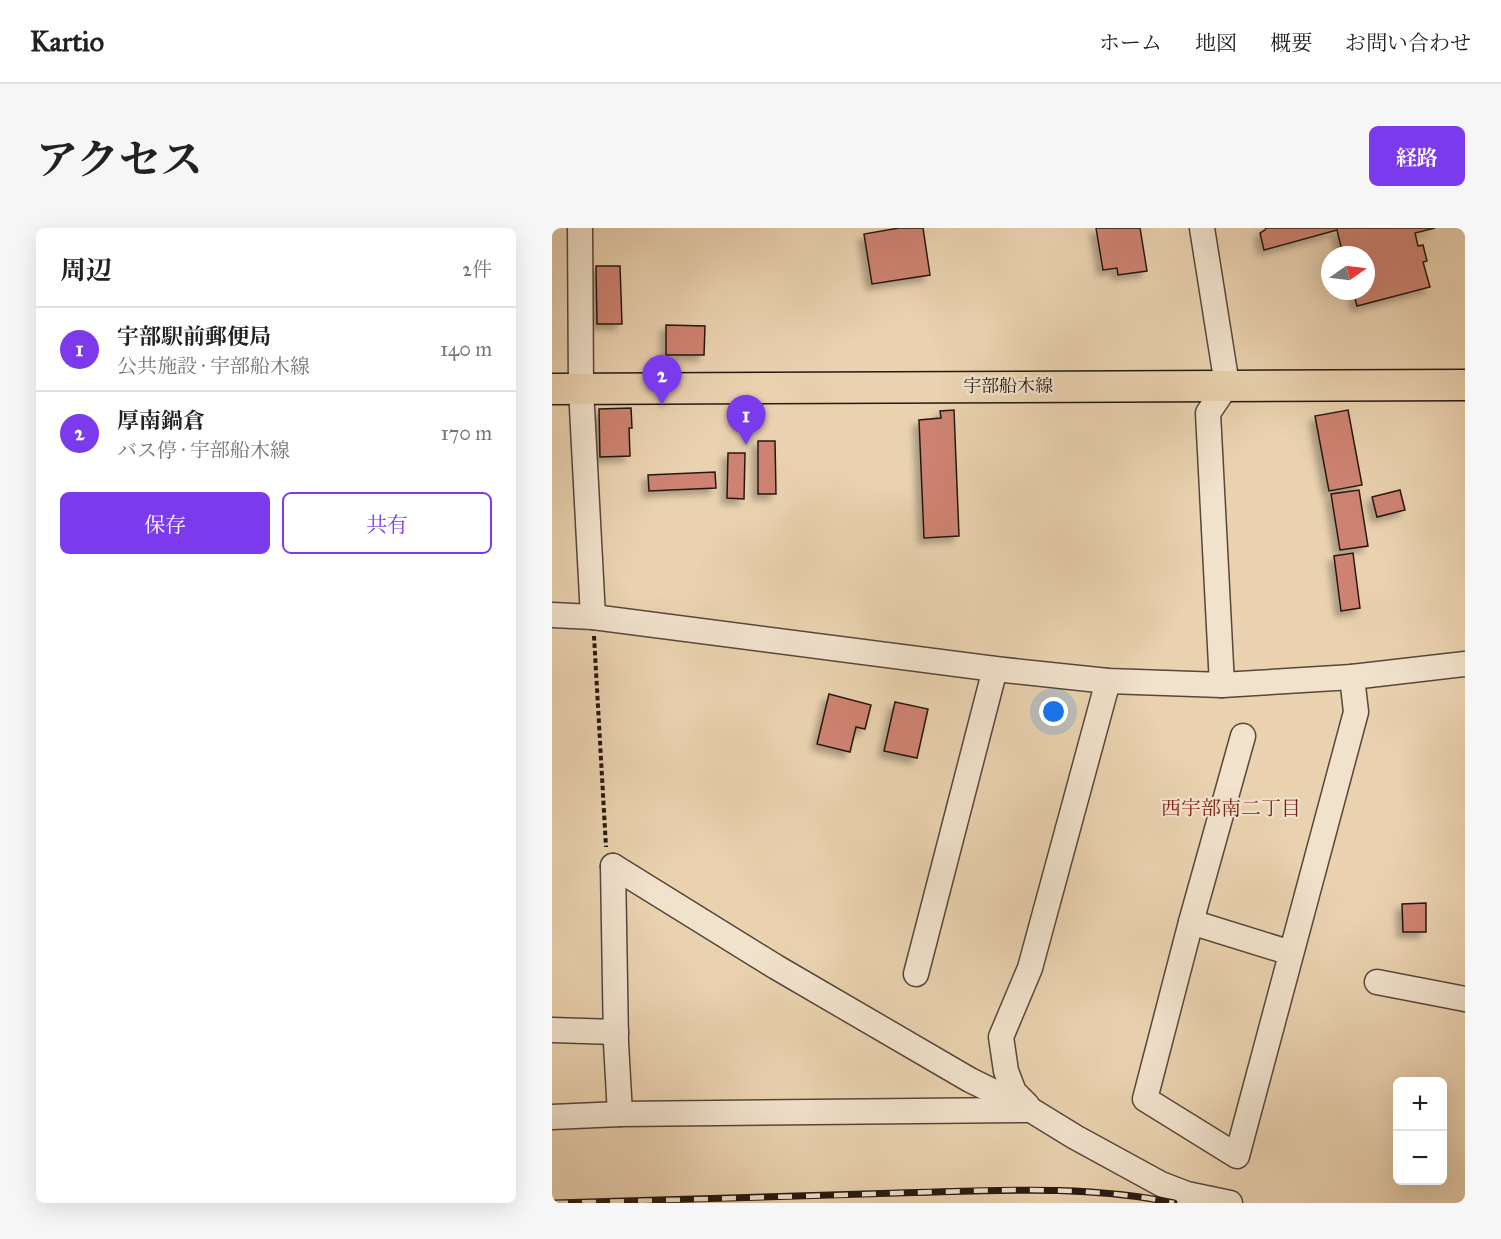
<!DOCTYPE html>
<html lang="ja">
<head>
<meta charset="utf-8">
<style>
	body { margin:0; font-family:"IM FELL Great Primer","Noto Serif JP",serif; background:#f6f6f6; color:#222 }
	.controls { position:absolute; right:18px; bottom:18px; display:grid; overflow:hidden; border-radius:9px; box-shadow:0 6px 24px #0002 }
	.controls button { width:54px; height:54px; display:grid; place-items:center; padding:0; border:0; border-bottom:2px solid #e0e0e0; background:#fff; color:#222; font:30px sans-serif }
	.compass { position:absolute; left:769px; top:18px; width:54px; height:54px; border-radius:50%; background:#fff; box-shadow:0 6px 24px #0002; rotate:76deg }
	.you { position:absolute; left:502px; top:484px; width:21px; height:21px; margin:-15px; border:4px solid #fff; border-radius:50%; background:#1a73e8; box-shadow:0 0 0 9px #1a73e833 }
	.badge { display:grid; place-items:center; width:39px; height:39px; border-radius:50%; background:#7c3aed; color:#fff; font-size:20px; font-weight:700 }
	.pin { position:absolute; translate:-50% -50px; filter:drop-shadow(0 2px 3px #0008) }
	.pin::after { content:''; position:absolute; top:32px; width:21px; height:18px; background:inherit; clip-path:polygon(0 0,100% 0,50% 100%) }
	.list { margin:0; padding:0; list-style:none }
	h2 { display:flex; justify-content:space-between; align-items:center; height:78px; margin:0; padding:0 24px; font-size:26px }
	h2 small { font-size:20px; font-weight:400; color:#767676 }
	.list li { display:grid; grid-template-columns:39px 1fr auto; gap:18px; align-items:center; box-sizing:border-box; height:84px; padding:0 24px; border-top:2px solid #e0e0e0 }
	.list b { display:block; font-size:22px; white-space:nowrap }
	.list p { margin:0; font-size:20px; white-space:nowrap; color:#767676 }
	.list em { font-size:20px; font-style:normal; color:#767676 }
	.actions { display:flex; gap:12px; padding:18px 24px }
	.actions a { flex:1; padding:14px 0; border:2px solid #7c3aed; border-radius:9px; text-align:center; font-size:21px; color:#7c3aed }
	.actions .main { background:#7c3aed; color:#fff }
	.map { position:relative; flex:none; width:913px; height:975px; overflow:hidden; border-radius:9px }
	header { display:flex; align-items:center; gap:36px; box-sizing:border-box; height:84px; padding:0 30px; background:#fff; border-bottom:2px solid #e0e0e0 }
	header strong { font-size:28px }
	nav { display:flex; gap:33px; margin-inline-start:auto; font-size:21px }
	.intro { display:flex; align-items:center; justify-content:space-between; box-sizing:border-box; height:144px; padding:0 36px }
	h1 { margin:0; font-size:42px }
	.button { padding:15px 27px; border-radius:9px; background:#7c3aed; color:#fff; font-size:21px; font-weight:700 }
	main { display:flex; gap:36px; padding:0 36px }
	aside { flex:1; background:#fff; border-radius:9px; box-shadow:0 6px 24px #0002 }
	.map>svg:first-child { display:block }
	.building { fill:#ce8372; stroke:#261911; stroke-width:1.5; filter:url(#shadow) }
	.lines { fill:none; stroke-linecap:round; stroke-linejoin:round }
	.minor-casing { stroke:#574739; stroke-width:27 }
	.major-casing { stroke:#261911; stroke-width:33 }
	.path { stroke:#261911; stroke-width:4; stroke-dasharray:4.5 3; stroke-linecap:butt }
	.minor { stroke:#f1e2cc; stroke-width:24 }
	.major { stroke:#ead2b0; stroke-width:30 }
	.rail-casing { stroke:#261911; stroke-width:7 }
	.rail { stroke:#f1e2cc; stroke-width:4.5; stroke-dasharray:14; stroke-linecap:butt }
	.labels { text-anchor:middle; stroke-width:4.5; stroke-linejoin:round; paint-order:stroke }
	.street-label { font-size:18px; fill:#261911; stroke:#f1e2cc }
	.neighbourhood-label { font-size:20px; fill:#7a1f14; stroke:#f1e2cc }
</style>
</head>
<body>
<header>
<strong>Kartio</strong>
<nav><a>ホーム</a><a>地図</a><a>概要</a><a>お問い合わせ</a></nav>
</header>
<div class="intro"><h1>アクセス</h1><a class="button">経路</a></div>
<main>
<aside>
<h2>周辺<small>2件</small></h2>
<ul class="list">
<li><span class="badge">1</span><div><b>宇部駅前郵便局</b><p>公共施設 · 宇部船木線</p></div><em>140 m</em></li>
<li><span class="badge">2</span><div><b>厚南鍋倉</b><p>バス停 · 宇部船木線</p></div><em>170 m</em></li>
</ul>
<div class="actions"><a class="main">保存</a><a>共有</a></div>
</aside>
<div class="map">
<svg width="913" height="975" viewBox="0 0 913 975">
	<defs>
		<filter id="shadow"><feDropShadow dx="-5.5" dy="5.5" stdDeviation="3" flood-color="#0004"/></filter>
	</defs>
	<rect width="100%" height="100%" fill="#ead2b0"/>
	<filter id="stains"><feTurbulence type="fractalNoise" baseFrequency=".00333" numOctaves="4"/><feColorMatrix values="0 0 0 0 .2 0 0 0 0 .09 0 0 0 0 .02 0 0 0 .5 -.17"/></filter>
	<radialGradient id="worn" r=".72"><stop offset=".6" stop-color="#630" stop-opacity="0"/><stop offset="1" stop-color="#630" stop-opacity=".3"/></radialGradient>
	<g class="building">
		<path d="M347,0H371L378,47L320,56L312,6Z"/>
		<path d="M544,0H588L595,43L566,47L565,40L551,42Z"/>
		<path d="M714,0H883L863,5L866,18L871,17L875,33L871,34L878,59L805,78L801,63H814V27H791L785,2L712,22L708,5L713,2Z"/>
		<path d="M44,38H68L70,96H45Z"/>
		<path d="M114,97L153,98L152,127H114Z"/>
		<path d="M79,180L80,200H77L78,228L48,229L47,181Z"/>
		<path d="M402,182L407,308L372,310L367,192L389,190L388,183Z"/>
		<path d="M796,182L810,257L777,263L763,188Z"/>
		<path d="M206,213H223L224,266H206Z"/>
		<path d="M176,225H193L192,271L175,270Z"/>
		<path d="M163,244L164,260L97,263L96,247Z"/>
		<path d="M807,262L816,318L788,322L779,266Z"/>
		<path d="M848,262L853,282L825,289L820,269Z"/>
		<path d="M801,325L808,380L789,383L782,328Z"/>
		<path d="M277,466L319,477L313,501L304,499L298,524L265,516Z"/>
		<path d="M343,474L376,481L365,530L332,523Z"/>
		<path d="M874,675V704H851L850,676Z"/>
	</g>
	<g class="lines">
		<defs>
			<g id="minor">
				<path d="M28,0L29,161L41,389"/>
				<path d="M650,0L675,157L656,185L670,457"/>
				<path d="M0,387L41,389L443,441L556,453L670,457L800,449L913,436"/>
				<path d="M691,508L639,694L593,871L685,928L804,484L800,449"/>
				<path d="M61,638L224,739L418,852L479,882L523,909L609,956L635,966L678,975"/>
				<path d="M61,638L64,815L68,886"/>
				<path d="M639,694L739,725"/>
				<path d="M364,746L443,441"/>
				<path d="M825,754L913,771"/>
				<path d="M0,802L64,804"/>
				<path d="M475,877L462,864L454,843L449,809L478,740L556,453"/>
				<path d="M0,889L68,886L474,882"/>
			</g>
			<path id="major" d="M0,161L913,157"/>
		</defs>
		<use href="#minor" class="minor-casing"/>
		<use href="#major" class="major-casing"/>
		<path class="path" d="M42,408L54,619"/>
		<use href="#minor" class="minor"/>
		<use href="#major" class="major"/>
		<defs>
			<path id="rail" d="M2,975C117,972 232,969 346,965C438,963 532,956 622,975"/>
		</defs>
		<use href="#rail" class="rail-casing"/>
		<use href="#rail" class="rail"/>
	</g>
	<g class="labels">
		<g class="street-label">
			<text x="456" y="164">宇部船木線</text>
		</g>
		<g class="neighbourhood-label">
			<text x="679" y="587">西宇部南二丁目</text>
		</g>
	</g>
	<rect width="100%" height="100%" filter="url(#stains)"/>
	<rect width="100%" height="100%" fill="url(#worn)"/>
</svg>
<div class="controls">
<button>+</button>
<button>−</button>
</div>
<svg class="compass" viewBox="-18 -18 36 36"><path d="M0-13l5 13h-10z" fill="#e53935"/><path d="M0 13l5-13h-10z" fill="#767676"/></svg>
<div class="you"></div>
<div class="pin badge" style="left:194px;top:217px">1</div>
<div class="pin badge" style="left:110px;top:177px">2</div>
</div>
</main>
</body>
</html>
